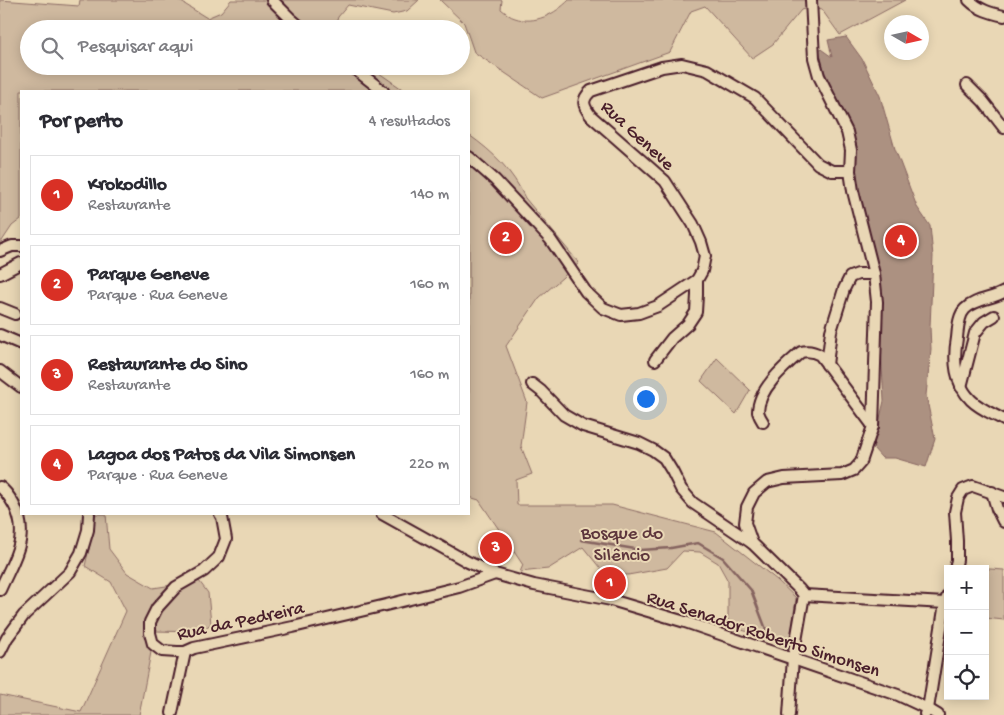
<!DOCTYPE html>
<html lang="pt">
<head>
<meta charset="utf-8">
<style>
	body { margin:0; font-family:"Gochi Hand",sans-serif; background:#f7f7f7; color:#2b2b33 }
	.controls { position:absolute; right:15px; bottom:15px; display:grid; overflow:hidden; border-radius:0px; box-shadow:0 2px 12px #0003 }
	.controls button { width:45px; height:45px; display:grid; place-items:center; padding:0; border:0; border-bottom:1px solid #e1e1e2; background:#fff; color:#2b2b33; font:25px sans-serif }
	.compass { position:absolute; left:884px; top:15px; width:45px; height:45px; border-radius:50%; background:#fff; box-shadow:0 2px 12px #0003; rotate:99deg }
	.you { position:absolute; left:645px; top:398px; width:18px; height:18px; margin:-12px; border:4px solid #fff; border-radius:50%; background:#1a73e8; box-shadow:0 0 0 8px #1a73e833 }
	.badge { display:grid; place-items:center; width:32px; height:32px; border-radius:50%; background:#d93025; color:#fff; font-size:16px; font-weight:700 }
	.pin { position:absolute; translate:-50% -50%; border:2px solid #fff; box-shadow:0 1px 5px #0006 }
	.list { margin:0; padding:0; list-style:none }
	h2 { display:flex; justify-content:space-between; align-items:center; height:65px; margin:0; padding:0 20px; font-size:21px }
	h2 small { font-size:16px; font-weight:400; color:#7c7c81 }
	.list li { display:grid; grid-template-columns:32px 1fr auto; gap:15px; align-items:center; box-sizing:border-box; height:80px; margin:0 10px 10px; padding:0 10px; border:1px solid #e1e1e2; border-radius:0px }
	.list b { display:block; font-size:19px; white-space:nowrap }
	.list p { margin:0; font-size:16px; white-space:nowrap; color:#7c7c81 }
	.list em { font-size:16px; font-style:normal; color:#7c7c81 }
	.icon { flex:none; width:28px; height:28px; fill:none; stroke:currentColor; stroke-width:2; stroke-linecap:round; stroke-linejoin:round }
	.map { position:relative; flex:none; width:1004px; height:715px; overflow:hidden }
	.search { position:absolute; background:#fff; box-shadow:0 2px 12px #0003; left:20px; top:20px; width:450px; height:55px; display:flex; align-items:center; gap:12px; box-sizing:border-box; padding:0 18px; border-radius:28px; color:#7c7c81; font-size:19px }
	.panel { position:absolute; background:#fff; box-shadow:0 2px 12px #0003; left:20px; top:90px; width:450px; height:425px; border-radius:0px }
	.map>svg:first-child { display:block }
	.green { fill:#cfb99f; stroke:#8c6c65 }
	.water { fill:#ac9181; stroke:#85635f }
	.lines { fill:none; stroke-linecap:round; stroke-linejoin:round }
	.stream { stroke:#85635f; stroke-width:2.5 }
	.minor-casing { stroke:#4a1f2b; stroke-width:14 }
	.minor { stroke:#e9d7b5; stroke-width:10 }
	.labels { text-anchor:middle; stroke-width:4; stroke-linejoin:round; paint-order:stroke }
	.street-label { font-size:19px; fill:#4a1f2b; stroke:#e9d7b5 }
	.park-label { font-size:19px; fill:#5e363c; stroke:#e9d7b5 }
</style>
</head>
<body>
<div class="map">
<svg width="1004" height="715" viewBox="0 0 1004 715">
	<rect width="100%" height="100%" fill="#e9d7b5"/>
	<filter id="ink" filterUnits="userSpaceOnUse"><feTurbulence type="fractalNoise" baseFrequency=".02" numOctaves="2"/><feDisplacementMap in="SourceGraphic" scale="10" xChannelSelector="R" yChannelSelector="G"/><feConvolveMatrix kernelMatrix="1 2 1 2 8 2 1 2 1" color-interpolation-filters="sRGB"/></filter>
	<g filter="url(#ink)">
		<g class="green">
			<path d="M0,0L79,6L80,0H178L207,18L221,12L231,0H419L407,11L393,14L348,5L338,17L334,29H29V66H369L405,91H21V219L12,226L0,244Z"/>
			<path d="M440,0H502L501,9C505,12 510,17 515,18C535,25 555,14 569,0H905L840,35L822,10L808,8L801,10L773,44L752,58L705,6L691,11L670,52L542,98L474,52L464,23Z"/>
			<path d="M469,135C493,152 513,171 525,198L579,263L539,298L506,346L527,402L521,446L532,474L516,480L517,505H612L716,532L777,580L796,598L790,644L728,626V581L718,563L700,552L683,551L667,568L628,575L604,573L583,547L548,569L520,572L523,565L479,500L469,497Z"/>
			<path d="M717,358L750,390L736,414L701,381Z"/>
			<path d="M92,514H106L109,549L127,573L153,588L199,581L208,593L211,624L199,632L155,631L139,715H0V695L81,712L126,611L111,582L85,566L92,536Z"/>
			<path d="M963,567L1004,570V620L985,618V569H962Z"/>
		</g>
		<path class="water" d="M846,37L862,59L880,96L895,149L917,207L930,226L933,256L930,327L931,349L926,395L935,439L926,467L895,458H882L873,448L884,401L881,348L882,299L875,255L867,228L855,172L850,124L826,77L818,47L832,57L828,40Z"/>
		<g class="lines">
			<path class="stream" d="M581,540L641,550L671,548L698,543L723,558L751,590L767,632"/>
			<defs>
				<g id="minor">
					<path d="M272,0L290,18L303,29"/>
					<path d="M969,0C979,10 991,13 1004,16"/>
					<path d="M351,66L383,91"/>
					<path d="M967,85L983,101L1004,128"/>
					<path d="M469,157L495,180L550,239L586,292L603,308L621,315L639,313L658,306L697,280L702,271L705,256L701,242L693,224L665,181L591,116C583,106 581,100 591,91L662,67L682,64L707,70L755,98L818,164L832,171H850"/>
					<path d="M0,251L12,246H21"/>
					<path d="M0,274L21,263"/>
					<path d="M1004,292C992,299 975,299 965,309C958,316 958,329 957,338C953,360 955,384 971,400C980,409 993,414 1004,420"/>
					<path d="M0,308L15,314"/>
					<path d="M0,335L21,344"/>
					<path d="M655,360L672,338L688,324L696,312L697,295V280"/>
					<path d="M827,365L831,331L844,289L850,277L858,274H874"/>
					<path d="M0,371L21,387"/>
					<path d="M532,384L541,391L564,415L583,426L639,443L653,450L664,458L672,471L681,489L693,503L752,543"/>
					<path d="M961,387L975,333L984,322L994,316"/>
					<path d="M763,422C761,419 759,415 758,412C758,389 785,366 801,352C808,350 813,351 820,355L873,426"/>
					<path d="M0,487C7,492 10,498 14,505C31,537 13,560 0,590"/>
					<path d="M992,492L997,509L1003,521L1004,522"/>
					<path d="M220,514L222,517L226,539L219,557L204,571L176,587L157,608L150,622V633L153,644L162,651L177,652H185L194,648L293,627L386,605L459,587L495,574"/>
					<path d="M382,514L468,562L495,574L534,585L611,600L685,622L898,695L928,709L938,715"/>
					<path d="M955,569L957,560V541L955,512L958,498L963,490L973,486L1004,497"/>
					<path d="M804,595L799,589L752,543L745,523L747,507L754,493L767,482L784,478L842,475L854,470L861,462L873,426L877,302L874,274L853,191L850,171L851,150L847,132L819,76L814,58L811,0"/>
					<path d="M804,595L945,603"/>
					<path d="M0,652L7,638L24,615L70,572L81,553L88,530L89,514"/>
					<path d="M172,713L185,652"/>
					<path d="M925,714L928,709L945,603L948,595"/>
					<path d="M789,715L793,658L804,595"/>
				</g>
			</defs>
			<use href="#minor" class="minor-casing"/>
			<use href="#minor" class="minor"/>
		</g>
	</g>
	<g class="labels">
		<g class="street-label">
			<text transform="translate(639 134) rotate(43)" y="7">Rua Geneve</text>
			<text transform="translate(240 619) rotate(-12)" y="7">Rua da Pedreira</text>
			<text transform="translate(764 632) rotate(18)" y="7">Rua Senador Roberto Simonsen</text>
		</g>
		<g class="park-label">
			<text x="622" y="538">Bosque do<tspan x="622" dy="22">Silêncio</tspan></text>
		</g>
	</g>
</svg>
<div class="controls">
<button>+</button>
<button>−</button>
<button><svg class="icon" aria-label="locate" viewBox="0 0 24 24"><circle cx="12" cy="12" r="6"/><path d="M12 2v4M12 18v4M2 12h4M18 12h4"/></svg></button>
</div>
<svg class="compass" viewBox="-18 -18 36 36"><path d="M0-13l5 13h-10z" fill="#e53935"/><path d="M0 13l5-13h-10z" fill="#7c7c81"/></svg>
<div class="you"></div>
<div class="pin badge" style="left:610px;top:583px">1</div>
<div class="pin badge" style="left:506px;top:238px">2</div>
<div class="pin badge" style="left:496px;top:548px">3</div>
<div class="pin badge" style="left:901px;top:241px">4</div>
<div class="search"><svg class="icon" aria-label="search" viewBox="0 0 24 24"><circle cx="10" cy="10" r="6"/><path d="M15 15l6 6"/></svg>Pesquisar aqui</div>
<section class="panel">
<h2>Por perto<small>4 resultados</small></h2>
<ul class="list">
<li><span class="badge">1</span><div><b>Krokodillo</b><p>Restaurante</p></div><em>140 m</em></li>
<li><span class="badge">2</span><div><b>Parque Geneve</b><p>Parque · Rua Geneve</p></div><em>160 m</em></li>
<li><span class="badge">3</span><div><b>Restaurante do Sino</b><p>Restaurante</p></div><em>160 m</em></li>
<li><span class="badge">4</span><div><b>Lagoa dos Patos da Vila Simonsen</b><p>Parque · Rua Geneve</p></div><em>220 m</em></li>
</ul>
</section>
</div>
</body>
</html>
